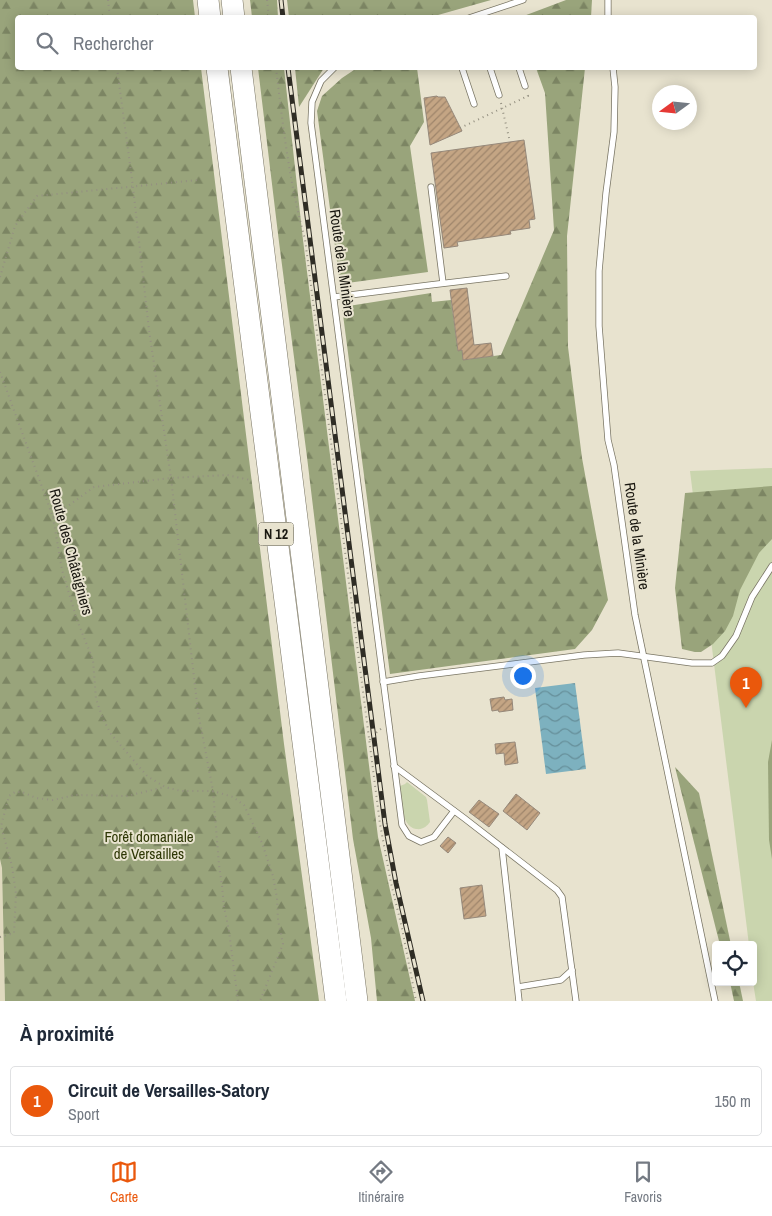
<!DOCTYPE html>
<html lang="fr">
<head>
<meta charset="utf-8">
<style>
	body { margin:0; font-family:"Archivo Narrow",sans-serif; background:#f6f6f7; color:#1f2937 }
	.controls { position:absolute; right:15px; bottom:15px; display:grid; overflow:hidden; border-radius:5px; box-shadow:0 2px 12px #0003 }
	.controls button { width:45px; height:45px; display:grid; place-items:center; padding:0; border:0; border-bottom:1px solid #e0e1e3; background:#fff; color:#1f2937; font:25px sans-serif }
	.compass { position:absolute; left:652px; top:85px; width:45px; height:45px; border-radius:50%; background:#fff; box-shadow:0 2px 12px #0003; rotate:255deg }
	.you { position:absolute; left:522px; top:675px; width:18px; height:18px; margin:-12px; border:4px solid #fff; border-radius:50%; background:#1a73e8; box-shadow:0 0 0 8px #1a73e833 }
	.badge { display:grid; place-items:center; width:32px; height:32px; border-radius:50%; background:#ea580c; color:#fff; font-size:16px; font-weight:700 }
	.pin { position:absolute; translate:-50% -41px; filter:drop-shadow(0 1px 2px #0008) }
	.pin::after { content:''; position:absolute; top:26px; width:18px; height:15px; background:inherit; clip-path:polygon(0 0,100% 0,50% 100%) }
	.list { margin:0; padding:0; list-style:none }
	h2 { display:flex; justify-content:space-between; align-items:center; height:65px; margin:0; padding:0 20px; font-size:21px }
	h2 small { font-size:16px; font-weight:400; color:#747a83 }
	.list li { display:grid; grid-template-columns:32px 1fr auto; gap:15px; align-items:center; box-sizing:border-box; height:70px; margin:0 10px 10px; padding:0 10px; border:1px solid #e0e1e3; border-radius:5px }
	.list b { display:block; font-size:19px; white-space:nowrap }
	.list p { margin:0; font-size:16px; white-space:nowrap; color:#747a83 }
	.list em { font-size:16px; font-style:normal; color:#747a83 }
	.icon { flex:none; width:28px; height:28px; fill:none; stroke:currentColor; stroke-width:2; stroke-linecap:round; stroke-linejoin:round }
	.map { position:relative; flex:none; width:772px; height:1001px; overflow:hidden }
	.search { position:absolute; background:#fff; box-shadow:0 2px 12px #0003; left:15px; right:15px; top:15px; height:55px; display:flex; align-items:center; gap:12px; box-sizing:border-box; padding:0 18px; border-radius:5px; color:#747a83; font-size:19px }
	.sheet { height:145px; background:#fff }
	nav { display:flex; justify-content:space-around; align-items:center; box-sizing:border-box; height:70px; border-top:1px solid #e0e1e3; background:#fff; font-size:14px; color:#747a83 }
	nav a { display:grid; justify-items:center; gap:2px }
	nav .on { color:#ea580c }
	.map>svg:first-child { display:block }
	.built { fill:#dfd9be }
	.green { fill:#cad5ae }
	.forest { fill:url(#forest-firs) }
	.water { fill:url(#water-waves) }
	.building { fill:url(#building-hatch); stroke:#95887a }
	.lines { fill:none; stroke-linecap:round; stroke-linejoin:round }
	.lane-casing { stroke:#797564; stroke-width:7 }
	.highway-casing { stroke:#797564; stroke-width:22 }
	.path { stroke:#949081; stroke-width:2; stroke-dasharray:1 4; stroke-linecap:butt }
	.lane { stroke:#fff; stroke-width:5.5 }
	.highway { stroke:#fff; stroke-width:21 }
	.rail-casing { stroke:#2f2d25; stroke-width:5 }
	.rail { stroke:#e8e3cf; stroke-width:3; stroke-dasharray:9; stroke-linecap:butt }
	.labels { text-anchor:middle; stroke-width:4; stroke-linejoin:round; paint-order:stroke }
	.shield { fill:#e8e3cf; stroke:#575449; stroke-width:1 }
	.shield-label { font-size:14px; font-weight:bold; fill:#191710 }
	.street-label { font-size:15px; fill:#191710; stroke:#e8e3cf }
	.park-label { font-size:15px; fill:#2e3705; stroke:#e8e3cf }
</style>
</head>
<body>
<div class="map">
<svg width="772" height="1001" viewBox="0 0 772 1001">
	<defs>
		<pattern id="forest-firs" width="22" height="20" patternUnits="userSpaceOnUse" patternTransform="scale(1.25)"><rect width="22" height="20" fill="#99a47b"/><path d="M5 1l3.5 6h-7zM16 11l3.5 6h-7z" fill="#7c8563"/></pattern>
		<pattern id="water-waves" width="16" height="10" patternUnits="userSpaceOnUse" patternTransform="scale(1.25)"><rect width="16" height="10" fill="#7db1bf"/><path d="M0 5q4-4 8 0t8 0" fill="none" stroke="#668f9a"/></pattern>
		<pattern id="building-hatch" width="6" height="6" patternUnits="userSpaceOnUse" patternTransform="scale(1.25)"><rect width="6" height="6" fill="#c4a584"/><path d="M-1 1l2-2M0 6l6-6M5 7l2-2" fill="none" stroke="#9e856b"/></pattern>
	</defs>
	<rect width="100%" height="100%" fill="#e8e3cf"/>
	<path class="built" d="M0,859L2,868L5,1001H0Z"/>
	<g class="green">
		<path d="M772,468V1001H756L753,982V945H749L690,471Z"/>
		<path d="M407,782L426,797L427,800L430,822C427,826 423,830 416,829C400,826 402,799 400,786L405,784Z"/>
	</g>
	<g class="forest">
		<path d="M0,0H193L195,17L18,18V68H201L284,744L319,1001H5L2,868L0,859Z"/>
		<path d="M250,0H277L278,17H252Z"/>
		<path d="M287,0H491L431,17H289Z"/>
		<path d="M566,0H592L591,17H521Z"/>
		<path d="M258,68H284L303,240L378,837L415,1001H377L371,938L353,839L307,457L279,242Z"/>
		<path d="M295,68H324L299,107Z"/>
		<path d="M357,68H417L424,122L410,146L428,272L340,284L317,111L322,96L342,78Z"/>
		<path d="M536,68H585L567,236L568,347L582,458L608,600L592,630L575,649L390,674L342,307L431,293L432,302L451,300L458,351L462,350L464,360L501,355L554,230L545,93Z"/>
		<path d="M772,486V539L759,553L740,590L733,616L725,631L713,644L701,652H695L682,649L675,588L685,493Z"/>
		<path d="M772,740V859L769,840L768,762Z"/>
		<path d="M675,767L699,793L731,945H720Z"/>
		<path d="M730,982H739L743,1001H734Z"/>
	</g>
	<path class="water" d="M575,683L586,769L546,774L535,688Z"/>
	<g class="building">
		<path d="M437,96L438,97H445L462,131L430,145L424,98Z"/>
		<path d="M524,140L535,219L529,220L530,228L510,231L511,234L457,242L458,246L444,248L431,153Z"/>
		<path d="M467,288L474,345L491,343L493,356L463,360L462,350L458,351L450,290Z"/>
		<path d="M504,697L505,700L512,699L513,710L499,712L498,710L492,711L490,699Z"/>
		<path d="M515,742L518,763L505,765L504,753L496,754L495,744Z"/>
		<path d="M516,794L540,813L527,830L503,811Z"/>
		<path d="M479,800L499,814L489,827L469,812Z"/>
		<path d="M448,837L456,843L448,853L440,846Z"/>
		<path d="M482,885L486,916L464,919L460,888Z"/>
	</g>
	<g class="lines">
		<defs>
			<g id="lane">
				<path d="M608,0V18"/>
				<path d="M469,18L523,0"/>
				<path d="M334,68L321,81L312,102L311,123L402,825L409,836L421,842L434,837L454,811"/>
				<path d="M462,68L474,104"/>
				<path d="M490,68L499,95"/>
				<path d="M519,68L525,86"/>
				<path d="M613,68L615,87L614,132L606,193L599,271V326L608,440L614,465L635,615L715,1001"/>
				<path d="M431,187L443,283"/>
				<path d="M334,297L430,285L506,276"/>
				<path d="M383,682L419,676L584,655L618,653L692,663H712L722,656L736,636L752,597L772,566"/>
				<path d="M394,766L464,818L557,890L562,897L576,1001"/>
				<path d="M502,848L519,1001"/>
				<path d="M518,987L561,980L572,970"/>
			</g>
			<g id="highway">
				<path d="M208,0L210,18"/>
				<path d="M232,0L234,18"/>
				<path d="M217,68L336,1001"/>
				<path d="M241,68L357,1001"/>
			</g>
		</defs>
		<use href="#lane" class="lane-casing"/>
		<use href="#highway" class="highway-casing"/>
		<g class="path">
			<path d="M108,0L110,18"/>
			<path d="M267,0L269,18"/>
			<path d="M117,68L133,187L149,330L171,478L198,712L213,791L219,865L222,886L224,907L229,931L238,1001"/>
			<path d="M276,68C283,125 289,183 305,239L380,824L391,883L402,928L416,1001"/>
			<path d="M501,103L510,142"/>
			<path d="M460,128L528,96L527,94"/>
			<path d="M0,277L15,226L37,196L198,180"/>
			<path d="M0,372L53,517L62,570L77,620L93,660L96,699L103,719L111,734L147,776L165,787L181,791H213L233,797L244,805L262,843L273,876L277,898L278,920L283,944L260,1001"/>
			<path d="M53,517L94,487L171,478L227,475L250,480"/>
			<path d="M370,740L371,737L382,728"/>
			<path d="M0,937L14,933L16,894L12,866L1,826L9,796L15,792H22L36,798L53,800L75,795L127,796L165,787"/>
		</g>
		<use href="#lane" class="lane"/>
		<use href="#highway" class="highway"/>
		<defs>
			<g id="rail">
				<path d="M281,0L283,18"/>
				<path d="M288,68L385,824L396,883L423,1001"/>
			</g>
		</defs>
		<use href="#rail" class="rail-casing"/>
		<use href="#rail" class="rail"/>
	</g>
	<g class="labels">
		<rect class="shield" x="258.5" y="522.5" width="35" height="23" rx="4"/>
		<g class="shield-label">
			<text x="276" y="539">N 12</text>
		</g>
		<g class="street-label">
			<text transform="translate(342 263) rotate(82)" y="5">Route de la Minière</text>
			<text transform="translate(637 536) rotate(82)" y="5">Route de la Minière</text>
			<text transform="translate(71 552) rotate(75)" y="5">Route des Châtaigniers</text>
		</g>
		<g class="park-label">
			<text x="149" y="842">Forêt domaniale<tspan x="149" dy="17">de Versailles</tspan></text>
		</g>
	</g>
</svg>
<div class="controls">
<button><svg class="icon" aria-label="locate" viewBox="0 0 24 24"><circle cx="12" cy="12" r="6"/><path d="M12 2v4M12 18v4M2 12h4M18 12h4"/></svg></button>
</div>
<svg class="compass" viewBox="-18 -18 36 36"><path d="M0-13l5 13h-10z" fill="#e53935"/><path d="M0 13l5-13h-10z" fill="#747a83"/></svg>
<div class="you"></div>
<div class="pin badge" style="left:746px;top:708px">1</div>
<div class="search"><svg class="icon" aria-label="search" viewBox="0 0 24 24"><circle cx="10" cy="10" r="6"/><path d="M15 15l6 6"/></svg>Rechercher</div>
</div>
<section class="sheet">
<h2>À proximité<small></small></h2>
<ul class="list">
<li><span class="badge">1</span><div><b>Circuit de Versailles-Satory</b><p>Sport</p></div><em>150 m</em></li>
</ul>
</section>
<nav>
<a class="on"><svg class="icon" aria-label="map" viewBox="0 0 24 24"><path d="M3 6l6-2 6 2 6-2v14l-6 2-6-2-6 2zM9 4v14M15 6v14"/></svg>Carte</a>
<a><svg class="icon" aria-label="directions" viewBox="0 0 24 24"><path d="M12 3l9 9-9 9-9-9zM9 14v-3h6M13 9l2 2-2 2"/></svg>Itinéraire</a>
<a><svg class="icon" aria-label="saved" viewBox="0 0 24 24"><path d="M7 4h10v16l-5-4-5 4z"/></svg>Favoris</a>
</nav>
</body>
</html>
